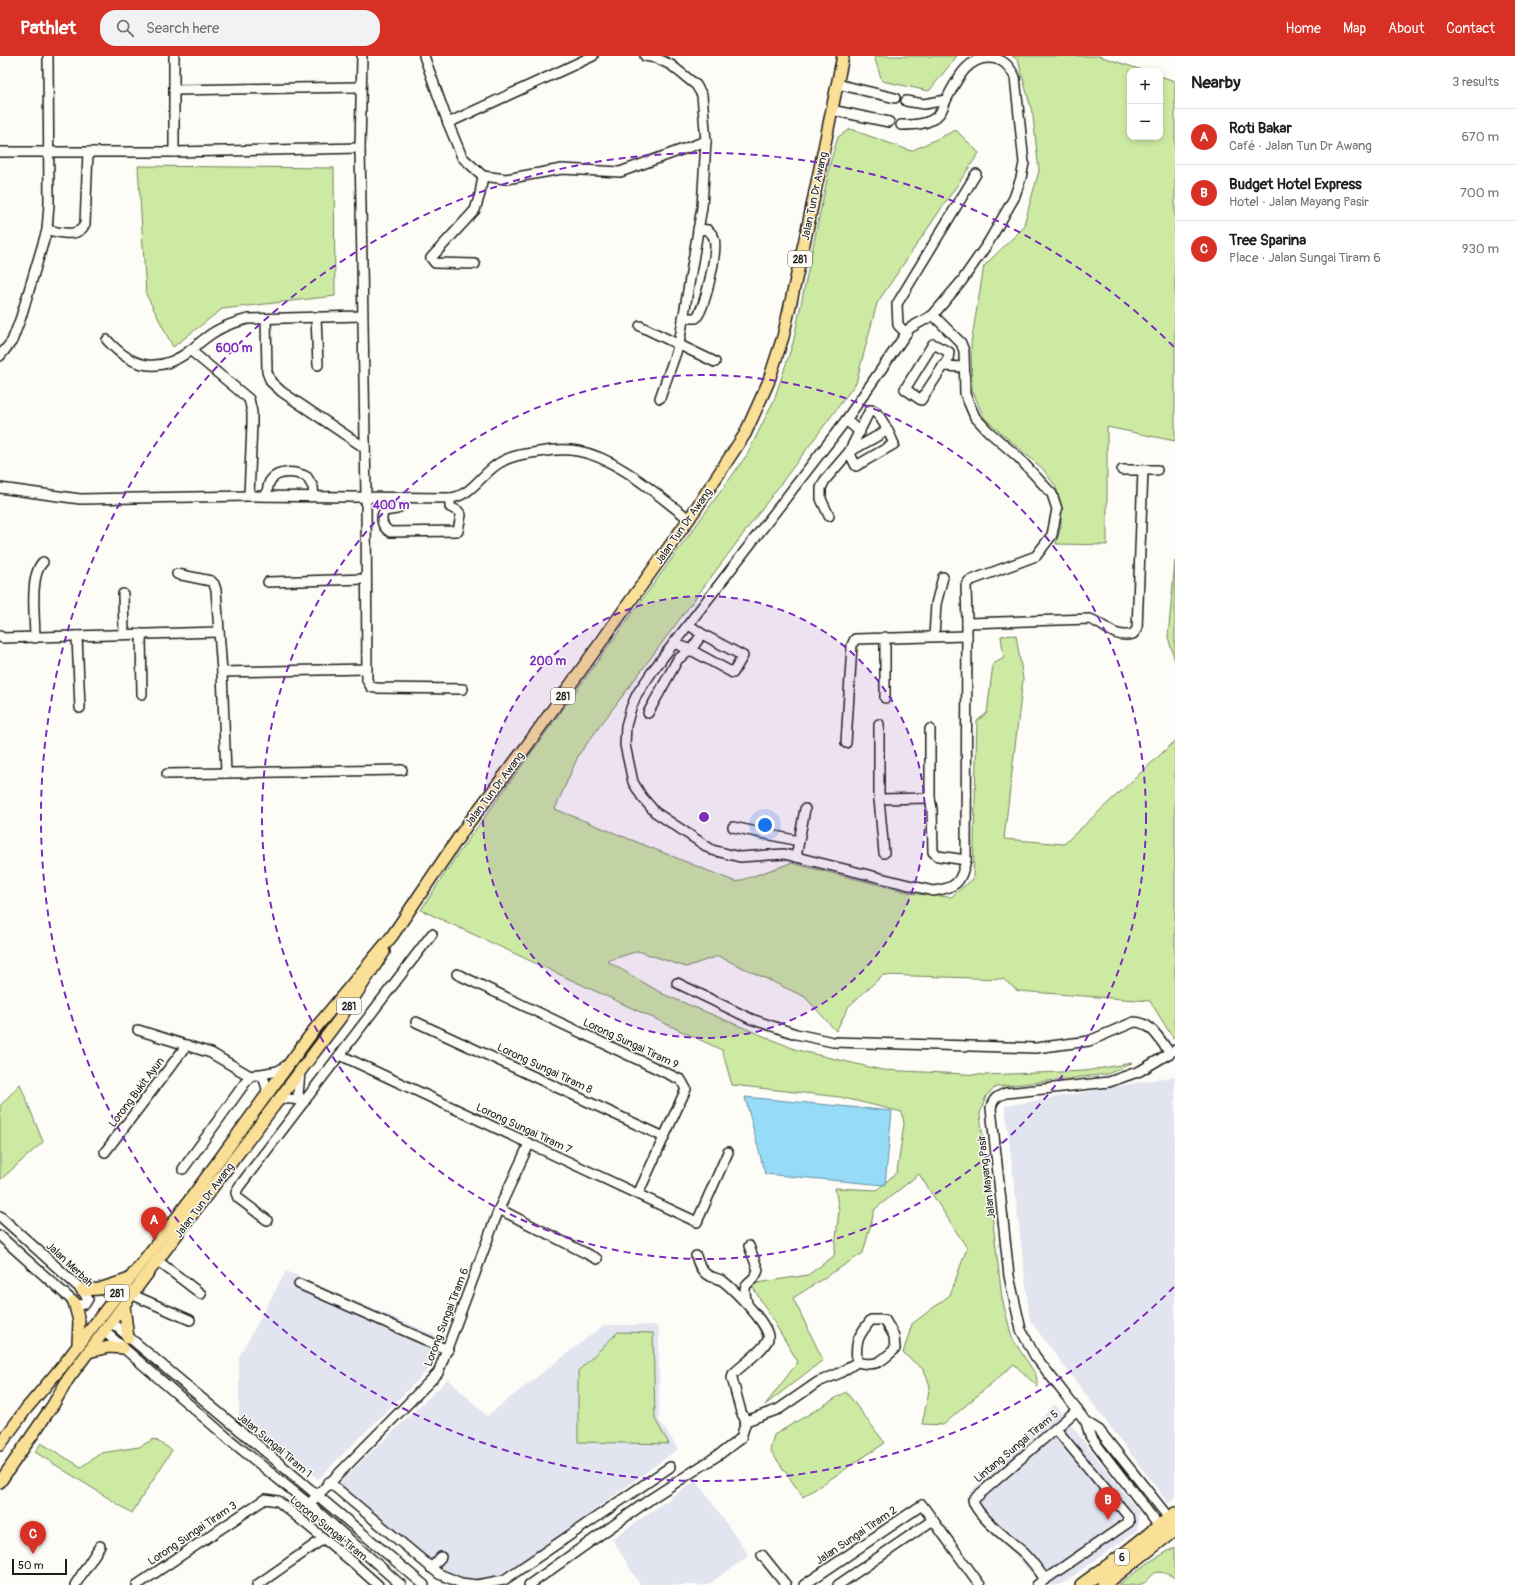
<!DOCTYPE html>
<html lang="en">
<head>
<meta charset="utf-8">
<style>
	body { margin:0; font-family:Pangolin,sans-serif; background:#f2f2f2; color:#202124 }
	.controls { position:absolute; right:12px; top:12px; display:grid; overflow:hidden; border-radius:8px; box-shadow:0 2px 6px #0003 }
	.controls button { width:36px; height:36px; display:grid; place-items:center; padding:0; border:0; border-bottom:1px solid #e0e0e0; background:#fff; color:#202124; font:20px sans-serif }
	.scale { position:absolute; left:12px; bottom:10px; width:55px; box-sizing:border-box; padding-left:4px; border:2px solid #1c1c1c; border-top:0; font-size:11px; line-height:14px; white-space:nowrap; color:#1c1c1c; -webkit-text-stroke:3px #fdfcf7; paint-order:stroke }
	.you { position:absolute; left:765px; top:769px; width:14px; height:14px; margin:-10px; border:3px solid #fff; border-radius:50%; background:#1a73e8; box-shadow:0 0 0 6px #1a73e833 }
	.badge { display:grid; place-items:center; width:26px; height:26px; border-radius:50%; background:#d93025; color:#fff; font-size:13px; font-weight:700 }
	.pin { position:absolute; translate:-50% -33px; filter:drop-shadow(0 1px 2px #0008) }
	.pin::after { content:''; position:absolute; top:21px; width:14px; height:12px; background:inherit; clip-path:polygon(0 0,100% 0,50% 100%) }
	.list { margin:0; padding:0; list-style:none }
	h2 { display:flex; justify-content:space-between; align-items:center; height:52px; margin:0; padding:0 16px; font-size:17px }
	h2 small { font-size:13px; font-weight:400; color:#757577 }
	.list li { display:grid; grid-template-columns:26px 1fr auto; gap:12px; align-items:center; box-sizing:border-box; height:56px; padding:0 16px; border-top:1px solid #e0e0e0 }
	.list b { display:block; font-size:15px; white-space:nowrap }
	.list p { margin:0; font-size:13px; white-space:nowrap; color:#757577 }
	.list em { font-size:13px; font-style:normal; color:#757577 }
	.icon { flex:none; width:22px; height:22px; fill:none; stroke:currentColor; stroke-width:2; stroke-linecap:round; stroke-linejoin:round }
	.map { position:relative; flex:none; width:1175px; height:1529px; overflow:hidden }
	header { display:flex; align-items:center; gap:24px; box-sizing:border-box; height:56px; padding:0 20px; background:#d93025; color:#fff }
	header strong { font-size:19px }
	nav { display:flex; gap:22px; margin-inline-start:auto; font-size:14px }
	.search { width:280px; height:36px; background:#f2f2f2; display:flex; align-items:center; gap:10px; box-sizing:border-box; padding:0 14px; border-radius:16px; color:#757577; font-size:15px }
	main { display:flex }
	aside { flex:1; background:#fff }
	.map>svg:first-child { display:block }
	.built { fill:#e2e5f0 }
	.green { fill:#cceaa2; stroke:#74835f }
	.water { fill:#96dbf8; stroke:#658fa0 }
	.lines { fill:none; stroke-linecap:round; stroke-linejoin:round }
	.minor-casing { stroke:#1c1c1c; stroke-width:12 }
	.major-casing { stroke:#1c1c1c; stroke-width:14 }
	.highway-casing { stroke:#1c1c1c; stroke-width:16 }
	.minor { stroke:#fdfcf7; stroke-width:9 }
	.major { stroke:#fadf96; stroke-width:11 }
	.highway { stroke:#fadf96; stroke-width:13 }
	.ring { fill:none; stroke:#7b2cbf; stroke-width:2; stroke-dasharray:7 5 }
	.labels { text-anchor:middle; stroke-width:3; stroke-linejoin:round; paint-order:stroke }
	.shield { fill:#fdfcf7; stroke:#605f5e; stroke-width:1 }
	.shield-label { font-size:10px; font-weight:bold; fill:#1c1c1c }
	.street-label { font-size:11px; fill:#1c1c1c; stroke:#fdfcf7 }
	.centre { fill:#7b2cbf; stroke:#fdfcf7; stroke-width:2 }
	.ring-label { font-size:12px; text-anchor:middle; font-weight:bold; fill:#7b2cbf; stroke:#fdfcf7; stroke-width:3; stroke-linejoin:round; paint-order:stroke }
</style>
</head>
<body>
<header>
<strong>Pathlet</strong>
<div class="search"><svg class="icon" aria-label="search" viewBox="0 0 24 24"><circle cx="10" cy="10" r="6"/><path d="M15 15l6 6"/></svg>Search here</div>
<nav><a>Home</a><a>Map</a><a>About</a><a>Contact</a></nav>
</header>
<main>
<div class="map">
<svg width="1175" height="1529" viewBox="0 0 1175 1529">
	<rect width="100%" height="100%" fill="#fdfcf7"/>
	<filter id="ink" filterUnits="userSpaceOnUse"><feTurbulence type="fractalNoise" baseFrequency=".025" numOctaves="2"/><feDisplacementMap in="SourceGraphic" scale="8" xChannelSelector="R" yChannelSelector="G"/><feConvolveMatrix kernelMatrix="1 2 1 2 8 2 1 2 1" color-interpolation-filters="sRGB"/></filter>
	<g filter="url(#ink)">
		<g class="built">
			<path d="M1175,1020V1441L1169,1448L1030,1265L1005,1050Z"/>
			<path d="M286,1215L435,1279L429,1296L432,1303L429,1313L318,1423L239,1363V1301Z"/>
			<path d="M604,1269H655L659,1273V1364L678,1393L524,1505L492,1522L472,1524L451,1519L429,1506L338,1428L448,1323L487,1360Z"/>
			<path d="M1055,1348L1139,1456L1137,1475L1060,1529H1041L966,1441Z"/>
			<path d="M696,1424L749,1500L707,1529H640L612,1483Z"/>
		</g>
		<g class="green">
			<path d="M874,0H957L929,35L882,25Z"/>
			<path d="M1012,0H1099L1145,15H1130V81H1160V20L1175,25V385L1107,371V489L1056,488L1061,470V450L1056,431L1043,413L984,362L972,333L971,287L984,210L1023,172L1039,115L1033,60L1018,4Z"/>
			<path d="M850,73L911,95L956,74L979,97L877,247L856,327L579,698L555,753L736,826L791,807L916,838L951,841L973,823L977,665L987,657L993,608L1004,602L1001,580L1016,579L1023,623L1004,783L1064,788L1175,685V979L1173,982L1150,945L1018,935L1003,923L883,919L849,950L836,975L805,941L718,900L686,911L638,895L607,905L663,938L797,994L882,1014L985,1019L1085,1015L1132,1007L1108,1018L996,1031L986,1040L980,1058L1002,1242L1012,1282L1036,1319L1038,1331L1014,1308L943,1369L922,1368L930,1330L924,1314L903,1297L912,1268L950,1239L967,1192L919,1118L875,1153L863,1197L793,1242L823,1304L765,1349L798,1306L751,1228L808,1219L834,1200L839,1154L835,1132L877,1134L897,1116L904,1068L902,1056L840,1041L732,1029L722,994L421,854L455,802L747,399L774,344L793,287L831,104L838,81Z"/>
			<path d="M138,110L334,112L335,240L222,253L173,291L146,238Z"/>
			<path d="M1175,505V605L1168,581Z"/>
			<path d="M20,1028L43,1086L0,1124V1050Z"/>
			<path d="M618,1276L653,1277L655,1363L669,1388L578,1386V1315Z"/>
			<path d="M846,1336L885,1387L803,1441L770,1394L774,1379Z"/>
			<path d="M154,1383L172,1394L132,1457L35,1396L41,1387L81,1411L101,1397L139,1391Z"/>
			<path d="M1175,1491V1522C1148,1507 1156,1525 1138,1529C1132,1529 1124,1529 1118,1529L1151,1505Z"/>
		</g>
		<path class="water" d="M745,1041L892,1055L885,1129L765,1118Z"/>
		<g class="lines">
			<defs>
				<g id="minor">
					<path d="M174,0V96"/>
					<path d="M362,0L360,92L366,440L367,624L371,631L376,632L463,633"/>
					<path d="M424,0L448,67L462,101L483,120L506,123L562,113L620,116L706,85"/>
					<path d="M645,0L656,2L671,9L696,29L702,39L706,85L702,151L679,288L660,342"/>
					<path d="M837,28L895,42"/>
					<path d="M174,34L360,31"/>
					<path d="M906,45L924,48L946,44"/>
					<path d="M831,54L889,66"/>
					<path d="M448,67L593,0"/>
					<path d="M901,69C913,69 930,69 939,58C942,55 944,49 946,44C956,26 966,1 990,2C1004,3 1009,10 1015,21L1024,107L1021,122L1014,142L988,187L961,226L933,259L910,272L846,364L654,613L637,638L631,652L626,670L625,689L633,726L642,741L655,756L712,794L740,801L784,798L933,835C957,832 961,826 966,804L967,567L966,529L969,525L1036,500L1052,479L1057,453L1052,438L1018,401L988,375L975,361L965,338L964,295L961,287L933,259"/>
					<path d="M0,96H174L360,92"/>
					<path d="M47,174C59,176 78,183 85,168L88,96"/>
					<path d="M475,208L435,207L431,202L475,154L480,138L483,120"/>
					<path d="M316,261L318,309"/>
					<path d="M683,262H696C705,253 718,195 714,182C713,179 710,176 708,174L698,173"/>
					<path d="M266,263L267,316L271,326L282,336L365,392"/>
					<path d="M640,270L715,306"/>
					<path d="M906,277L898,269L897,248L976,118"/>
					<path d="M107,284C133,313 159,318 191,294C199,287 207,280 216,275C226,269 236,266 248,263L362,260"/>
					<path d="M933,288L949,296L948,303L921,344L905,333Z"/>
					<path d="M190,294L249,343L252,356V368L249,440"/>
					<path d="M0,300L12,285L21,261L47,174L49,148L48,0"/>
					<path d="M943,310L964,311"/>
					<path d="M846,364L860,376"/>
					<path d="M1122,414H1157"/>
					<path d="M0,432L80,443L249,440L450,442C472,440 482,416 501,406C513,399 525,398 539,396C551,394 566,393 578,395C618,402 658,440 689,463"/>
					<path d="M266,440C267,436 268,429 270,425C278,413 297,416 307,421L313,431L314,440"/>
					<path d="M400,441V450L397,453L384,455C380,463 382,471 390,476L458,475L461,459L458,455L450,451V442"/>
					<path d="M829,460L821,443V432L825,424L849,396L870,354L875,355C884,365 889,376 894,388L856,410L849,396L888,374"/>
					<path d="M177,518L211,525L214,528L216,534L222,616L226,717"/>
					<path d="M268,526L366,523"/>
					<path d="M123,538L124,578"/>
					<path d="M967,567L1090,563C1106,569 1114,583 1133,578L1137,573L1143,414"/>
					<path d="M141,578L142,638"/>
					<path d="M0,580L2,582L219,576"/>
					<path d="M77,580L80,652"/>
					<path d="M934,580L936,548L943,521"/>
					<path d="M885,581V642"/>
					<path d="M35,582C35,563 29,519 43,506"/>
					<path d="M674,587L691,594L733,617L743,600L702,578L689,569"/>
					<path d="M222,616L366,613"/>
					<path d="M648,657L678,603L691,594L702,578"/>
					<path d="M879,668V743L884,797"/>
					<path d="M930,673V742L932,753L933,796L938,800L966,804"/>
					<path d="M846,687L852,589L855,583L967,580"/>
					<path d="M167,718L402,714"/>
					<path d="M879,743L930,742"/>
					<path d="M733,771L799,785"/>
					<path d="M796,801L805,753"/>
					<path d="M457,918L681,1024L686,1033L638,1138"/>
					<path d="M677,927L751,963L796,978L833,986L1036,992L1089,985L1134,966C1152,966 1160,985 1170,997"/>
					<path d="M416,966L664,1081"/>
					<path d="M138,974L211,997L250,1020L278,1015L287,1009"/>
					<path d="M340,999L697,1166L728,1096"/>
					<path d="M300,1016L298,1039L304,1046"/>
					<path d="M257,1018L263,1021L267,1032L266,1037"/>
					<path d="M276,1045C286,1042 293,1042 303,1046"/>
					<path d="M105,1096L187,989"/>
					<path d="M183,1113L250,1020"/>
					<path d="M499,1153L597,1203"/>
					<path d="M0,1160L82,1234L88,1243L85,1248L78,1249L74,1246L0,1180"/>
					<path d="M267,1164L238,1142L236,1137L238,1132L432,878"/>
					<path d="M158,1205L201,1238"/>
					<path d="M299,1228L448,1294"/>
					<path d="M133,1239L190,1264"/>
					<path d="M747,1247C740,1221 753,1231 758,1214L749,1190"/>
					<path d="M111,1266L424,1529"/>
					<path d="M104,1275L230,1384L309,1448L401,1529"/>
					<path d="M746,1365L779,1353L818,1326L840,1317L857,1306C855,1285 858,1280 871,1264H885L894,1280L895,1293C881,1306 876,1311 857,1306"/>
					<path d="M1086,1366L1090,1380L1162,1474"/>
					<path d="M329,1426L439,1518L461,1527L477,1529L504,1524L670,1411"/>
					<path d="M309,1448L438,1317L499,1153L529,1088"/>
					<path d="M1173,1467L1099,1374L1086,1366L1077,1354L1035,1300L1021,1274L1009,1220L991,1052C993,1042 998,1040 1006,1037L1109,1026L1140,1015L1175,994"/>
					<path d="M762,1499L786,1529"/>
					<path d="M431,1512L441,1501"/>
					<path d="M1045,1523C1038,1514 1032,1505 1024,1497C1012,1486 975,1459 973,1444L1077,1354"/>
					<path d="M75,1529L100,1490"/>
					<path d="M137,1529L265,1443L278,1445L350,1504L378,1529"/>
					<path d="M257,1529L323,1483"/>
					<path d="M529,1529L652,1442L720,1398L741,1382L746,1365L741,1356L732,1322L733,1318C741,1310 765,1293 768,1283C771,1270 733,1233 723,1225C718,1222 711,1222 706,1218C700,1213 698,1207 696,1200"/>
					<path d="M804,1529L922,1449L980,1529"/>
					<path d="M838,1529L933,1464"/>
					<path d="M1037,1529L1129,1466L1128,1460L1056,1373"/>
				</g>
				<g id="major">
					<path d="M82,1234L99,1233L127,1224"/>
					<path d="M74,1246L79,1265L78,1288"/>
					<path d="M124,1250L128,1282"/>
					<path d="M88,1296L109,1291L123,1292"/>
					<path d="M0,1389L26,1353L64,1308L178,1160L314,974L392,880L467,769L526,691L689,463L745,378L768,327L783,281L809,165L843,0"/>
					<path d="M0,1426L53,1349L68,1323L341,961L384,896"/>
				</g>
				<g id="highway">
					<path d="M1082,1529L1122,1500L1175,1458"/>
					<path d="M1103,1529L1175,1473"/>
				</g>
			</defs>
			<use href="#minor" class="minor-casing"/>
			<use href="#major" class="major-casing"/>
			<use href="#highway" class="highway-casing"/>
			<use href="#minor" class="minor"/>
			<use href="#major" class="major"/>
			<use href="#highway" class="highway"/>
		</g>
	</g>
	<circle cx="704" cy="761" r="221" fill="#7b2cbf" fill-opacity=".12"/>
	<g class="ring">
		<circle cx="704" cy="761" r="221"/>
		<circle cx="704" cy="761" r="442"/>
		<path d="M1174 1231A664 664 0 1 1 1174 291"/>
	</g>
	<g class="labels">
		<g class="shield">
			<rect x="788" y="195" width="24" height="16" rx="3"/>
			<rect x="551" y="632" width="24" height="16" rx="3"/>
			<rect x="337" y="942" width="24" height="16" rx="3"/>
			<rect x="105" y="1229" width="24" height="16" rx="3"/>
			<rect x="1115" y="1493" width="14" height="16" rx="3"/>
		</g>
		<g class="shield-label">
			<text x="800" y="207">281</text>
			<text x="563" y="644">281</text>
			<text x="349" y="954">281</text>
			<text x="117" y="1241">281</text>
			<text x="1122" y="1505">6</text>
		</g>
		<g class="street-label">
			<text transform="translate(814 140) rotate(-78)" y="4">Jalan Tun Dr Awang</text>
			<text transform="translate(683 470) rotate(-55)" y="4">Jalan Tun Dr Awang</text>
			<text transform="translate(494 733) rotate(-53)" y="4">Jalan Tun Dr Awang</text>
			<text transform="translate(631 987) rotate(25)" y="4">Lorong Sungai Tiram 9</text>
			<text transform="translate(545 1012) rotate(25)" y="4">Lorong Sungai Tiram 8</text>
			<text transform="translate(136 1036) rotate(-53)" y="4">Lorong Bukit Ayun</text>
			<text transform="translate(524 1072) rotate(25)" y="4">Lorong Sungai Tiram 7</text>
			<text transform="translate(986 1121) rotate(-97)" y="4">Jalan Mayang Pasir</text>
			<text transform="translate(204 1144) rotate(-53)" y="4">Jalan Tun Dr Awang</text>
			<text transform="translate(70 1208) rotate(43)" y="4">Jalan Merbah</text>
			<text transform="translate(446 1261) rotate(-69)" y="4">Lorong Sungai Tiram 6</text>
			<text transform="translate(275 1389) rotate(40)" y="4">Jalan Sungai Tiram 1</text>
			<text transform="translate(1016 1390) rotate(-40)" y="4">Lintang Sungai Tiram 5</text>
			<text transform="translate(329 1472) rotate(39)" y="4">Lorong Sungai Tiram</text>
			<text transform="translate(192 1477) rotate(-34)" y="4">Lorong Sungai Tiram 3</text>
			<text transform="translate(856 1479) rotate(-34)" y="4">Jalan Sungai Tiram 2</text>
		</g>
	</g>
	<circle cx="704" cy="761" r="6" class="centre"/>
	<g class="ring-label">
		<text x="234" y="296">600 m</text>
		<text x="391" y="453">400 m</text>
		<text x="548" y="609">200 m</text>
	</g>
</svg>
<div class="controls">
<button>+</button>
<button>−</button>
</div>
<div class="scale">50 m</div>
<div class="you"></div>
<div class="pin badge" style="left:154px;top:1184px">A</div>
<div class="pin badge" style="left:1108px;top:1464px">B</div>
<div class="pin badge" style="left:33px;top:1498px">C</div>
</div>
<aside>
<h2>Nearby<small>3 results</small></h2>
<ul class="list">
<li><span class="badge">A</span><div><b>Roti Bakar</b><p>Café · Jalan Tun Dr Awang</p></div><em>670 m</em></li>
<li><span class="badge">B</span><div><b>Budget Hotel Express</b><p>Hotel · Jalan Mayang Pasir</p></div><em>700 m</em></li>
<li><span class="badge">C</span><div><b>Tree Sparina</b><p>Place · Jalan Sungai Tiram 6</p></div><em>930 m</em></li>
</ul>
</aside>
</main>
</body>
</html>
